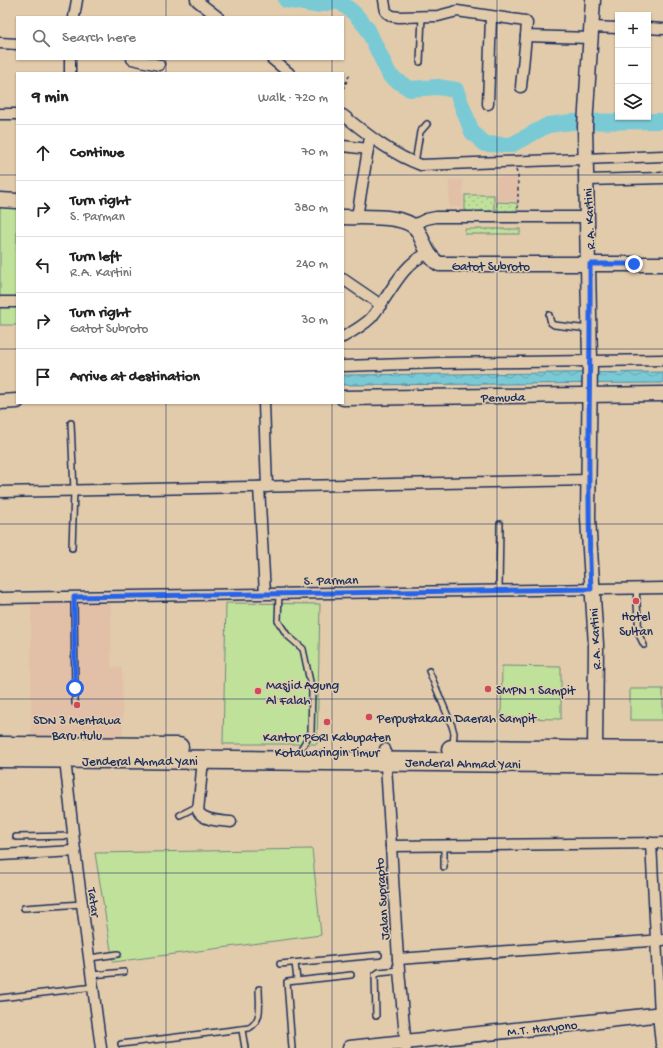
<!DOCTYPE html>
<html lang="en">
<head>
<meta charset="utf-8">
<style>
	body { margin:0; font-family:"Gochi Hand",sans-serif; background:#f6f6f6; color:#222 }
	.controls { position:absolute; right:12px; top:12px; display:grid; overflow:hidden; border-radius:0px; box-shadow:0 1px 3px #0004 }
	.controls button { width:36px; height:36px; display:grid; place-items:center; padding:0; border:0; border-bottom:1px solid #e0e0e0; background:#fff; color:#222; font:20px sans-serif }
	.stop { position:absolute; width:12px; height:12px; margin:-9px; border:3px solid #2563eb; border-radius:50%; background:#fff }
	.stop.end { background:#2563eb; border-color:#fff; box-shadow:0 1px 4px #0008 }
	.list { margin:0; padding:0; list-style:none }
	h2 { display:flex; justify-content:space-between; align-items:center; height:52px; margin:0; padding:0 16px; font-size:17px }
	h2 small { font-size:13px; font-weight:400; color:#767676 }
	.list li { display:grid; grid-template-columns:26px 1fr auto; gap:12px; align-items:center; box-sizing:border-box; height:56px; padding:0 16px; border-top:1px solid #e0e0e0 }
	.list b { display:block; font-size:15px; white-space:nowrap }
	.list p { margin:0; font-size:13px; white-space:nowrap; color:#767676 }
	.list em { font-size:13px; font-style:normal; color:#767676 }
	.icon { flex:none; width:22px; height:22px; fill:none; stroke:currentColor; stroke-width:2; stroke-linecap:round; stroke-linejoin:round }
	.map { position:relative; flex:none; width:663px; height:1048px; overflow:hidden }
	.search { position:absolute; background:#fff; box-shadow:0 1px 3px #0004; left:16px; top:16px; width:328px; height:44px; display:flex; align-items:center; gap:10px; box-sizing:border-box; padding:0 14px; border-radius:0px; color:#767676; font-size:15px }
	.panel { position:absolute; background:#fff; box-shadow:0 1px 3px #0004; left:16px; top:72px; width:328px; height:332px; border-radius:0px }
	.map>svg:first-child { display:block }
	.built { fill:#e2c0a7 }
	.green { fill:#c0e19a; stroke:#6e887c }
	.garden { fill:url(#garden-dots); stroke:#6e887c }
	.water { fill:url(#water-waves); stroke:#548ca5 }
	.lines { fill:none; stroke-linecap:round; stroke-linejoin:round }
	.river { stroke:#7acad5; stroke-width:16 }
	.lane-casing { stroke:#1b2f5e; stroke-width:8 }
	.street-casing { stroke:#1b2f5e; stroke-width:13 }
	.secondary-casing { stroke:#1b2f5e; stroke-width:17 }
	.highway-casing { stroke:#1b2f5e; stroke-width:21 }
	.path { stroke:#1b2f5e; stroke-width:1.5; stroke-dasharray:3 3; stroke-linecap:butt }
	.lane { stroke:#e2cbab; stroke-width:5 }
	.street { stroke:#e2cbab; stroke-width:10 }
	.secondary { stroke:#e2cbab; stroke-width:14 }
	.highway { stroke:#e2cbab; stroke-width:18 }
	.route { stroke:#2563eb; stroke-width:5 }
	.grid { fill:none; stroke:#1b2f5e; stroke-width:1; stroke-opacity:0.55 }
	.poi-dot { fill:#d1495b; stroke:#e2cbab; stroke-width:1.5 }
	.labels { text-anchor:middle; stroke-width:3; stroke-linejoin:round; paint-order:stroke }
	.street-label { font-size:13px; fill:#1b2f5e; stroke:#e2cbab }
	.poi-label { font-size:13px; fill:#1b2f5e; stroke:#e2cbab }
</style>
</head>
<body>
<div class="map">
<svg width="663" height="1048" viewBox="0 0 663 1048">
	<defs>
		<pattern id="garden-dots" width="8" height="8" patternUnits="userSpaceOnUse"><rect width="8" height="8" fill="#c0e19a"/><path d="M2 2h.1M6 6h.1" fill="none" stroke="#a4c187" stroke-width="1.8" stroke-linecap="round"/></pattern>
		<pattern id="water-waves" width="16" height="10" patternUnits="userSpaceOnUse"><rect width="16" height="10" fill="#7acad5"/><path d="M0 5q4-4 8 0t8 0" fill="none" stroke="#63a4b0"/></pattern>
	</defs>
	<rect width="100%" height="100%" fill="#e2cbab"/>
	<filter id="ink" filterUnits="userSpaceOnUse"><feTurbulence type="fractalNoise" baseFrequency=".025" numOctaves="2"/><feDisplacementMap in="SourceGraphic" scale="8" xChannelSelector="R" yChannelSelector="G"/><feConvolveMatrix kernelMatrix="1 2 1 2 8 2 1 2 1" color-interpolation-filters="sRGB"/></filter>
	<g filter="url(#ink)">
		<g class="built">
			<rect x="496" y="177" width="22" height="24"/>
			<rect x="449" y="180" width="14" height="27"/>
			<path d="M31,603H111V667L122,668L123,744L31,742Z"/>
		</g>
		<g class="green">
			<rect x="0" y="204" width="17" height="121"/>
			<path d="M226,603L320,604L317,744H223Z"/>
			<path d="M502,666L561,667V719L501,718Z"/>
			<rect x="630" y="689" width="33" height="31"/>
			<path d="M312,849L321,935L113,962L95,853Z"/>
		</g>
		<g class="garden">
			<rect x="465" y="195" width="29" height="17"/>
			<path d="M497,202L517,203V212H496Z"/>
			<rect x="465" y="229" width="55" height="5"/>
		</g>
		<path class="water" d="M663,372V383L343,385V375Z"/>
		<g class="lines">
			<path class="river" d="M286,0L315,5L339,1L354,13L367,28L390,76L410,89L438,87L456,90L472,132L485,144L511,145L548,125L572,122L663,121"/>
			<defs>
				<g id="lane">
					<path d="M420,62L422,16"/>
					<path d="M415,163L420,132L427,124"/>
					<path d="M549,315L551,323L554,325L589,329"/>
					<path d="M71,423L74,491L72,548"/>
					<path d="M636,588L639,635L644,645"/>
					<path d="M499,590L500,524"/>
					<path d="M279,593L278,621L287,635L303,649L312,691L311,732L301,749"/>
					<path d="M74,597L75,703"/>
					<path d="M429,671L452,726L454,733L453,745"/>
					<path d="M180,815L198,806"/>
					<path d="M16,837L73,836"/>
					<path d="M444,846V867"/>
					<path d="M24,908L82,904"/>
					<path d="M90,958L118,954"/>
					<path d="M295,963L297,980"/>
					<path d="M280,964L379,955"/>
					<path d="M92,975L124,972"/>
					<path d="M0,998L94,987"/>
					<path d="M376,1016L375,975L379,972L399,970"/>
					<path d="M242,1030L245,1048"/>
					<path d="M121,1044L249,1028C263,1020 259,1004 259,989"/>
					<path d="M292,1048L287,982L351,975"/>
				</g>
				<g id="street">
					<path d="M196,0L218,17"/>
					<path d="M384,0L386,12L392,16L399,17L438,16L457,11L525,21L527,23L526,36L590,38"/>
					<path d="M74,17L77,0"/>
					<path d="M591,27L618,28"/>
					<path d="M648,28L663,29"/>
					<path d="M0,43L17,44"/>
					<path d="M132,59L159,65"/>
					<path d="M272,59L289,73"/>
					<path d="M70,73V59"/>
					<path d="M521,87L526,36"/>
					<path d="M488,104L491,17"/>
					<path d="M0,114H17"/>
					<path d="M343,115C367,134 392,155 421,165L663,156"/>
					<path d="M343,146L368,149"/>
					<path d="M586,180L663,178"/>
					<path d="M357,217L370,137"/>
					<path d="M414,225L426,219L436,217H588"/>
					<path d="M343,279L381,305"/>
					<path d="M0,302H17"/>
					<path d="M343,337C352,332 363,326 371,318C389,297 401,264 427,254"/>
					<path d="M343,366L440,363L663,360"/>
					<path d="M264,403L267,487"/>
					<path d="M259,487L265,593"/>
					<path d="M0,492L589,480"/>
					<path d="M0,598L663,588"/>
					<path d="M385,749L398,959L406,1048"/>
					<path d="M65,759L75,851L101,1048"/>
					<path d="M203,760L198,811C203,821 221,821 231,822"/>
					<path d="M651,843L660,1014"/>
					<path d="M391,846L663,843"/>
					<path d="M0,855L75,851"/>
					<path d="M398,959L663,940"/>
				</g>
				<g id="secondary">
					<path d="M593,0L585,126L590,360L588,518L596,645L595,750"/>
					<path d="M0,200L17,201"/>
					<path d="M343,217C363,218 410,213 419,233C425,245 427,256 439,264H663"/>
					<path d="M343,398L663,394"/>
					<path d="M0,402L17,401"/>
					<path d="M660,1014L663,1044"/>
					<path d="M350,1048L663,1014"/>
				</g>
				<g id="highway">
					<path d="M0,746L179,747"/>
					<path d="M451,749L663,751"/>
					<path d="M0,758L663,764"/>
				</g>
			</defs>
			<use href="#lane" class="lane-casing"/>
			<use href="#street" class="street-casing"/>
			<use href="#secondary" class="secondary-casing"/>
			<use href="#highway" class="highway-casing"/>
			<g class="path">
				<path d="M343,89L350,74"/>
				<path d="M516,170L518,176V208"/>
			</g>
			<use href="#lane" class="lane"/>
			<use href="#street" class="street"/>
			<use href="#secondary" class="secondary"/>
			<use href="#highway" class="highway"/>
		</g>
	</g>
	<g class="lines" filter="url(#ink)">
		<path class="route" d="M75,688L74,597L591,589C586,481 591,373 590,264H634"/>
	</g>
	<path class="grid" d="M166,0V17M332,0V17M497,0V1048M166,59V73M332,59V73M0,175H17M343,175H663M0,349H17M343,349H663M166,403V1048M332,403V1048M0,524H663M0,699H663M0,873H663"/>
	<g class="poi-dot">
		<circle cx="636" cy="601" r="4"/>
		<circle cx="488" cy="689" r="4"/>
		<circle cx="258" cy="691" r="4"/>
		<circle cx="77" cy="705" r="4"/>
		<circle cx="369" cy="717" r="4"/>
		<circle cx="327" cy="722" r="4"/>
	</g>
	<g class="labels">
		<g class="street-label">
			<text transform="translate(588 219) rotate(-93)" y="5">R.A. Kartini</text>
			<text x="491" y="270">Gatot Subroto</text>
			<text transform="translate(503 396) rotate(-1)" y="5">Pemuda</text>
			<text transform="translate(331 579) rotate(-1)" y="5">S. Parman</text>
			<text transform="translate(594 639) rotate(-93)" y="5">R.A. Kartini</text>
			<text x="140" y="765">Jenderal Ahmad Yani</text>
			<text transform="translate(463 762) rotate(1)" y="5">Jenderal Ahmad Yani</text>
			<text transform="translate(381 899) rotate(-94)" y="5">Jalan Suprapto</text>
			<text transform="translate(95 902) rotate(82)" y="5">Tatar</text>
			<text transform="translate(542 1027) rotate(-6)" y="5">M.T. Haryono</text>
		</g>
		<g class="poi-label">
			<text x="636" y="620">Hotel<tspan x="636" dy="15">Sultan</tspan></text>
			<text x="266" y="689" text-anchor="start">Masjid Agung<tspan x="266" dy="15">Al Falah</tspan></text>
			<text x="496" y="694" text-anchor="start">SMPN 1 Sampit</text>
			<text x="377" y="722" text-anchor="start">Perpustakaan Daerah Sampit</text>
			<text x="77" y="724">SDN 3 Mentawa<tspan x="77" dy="15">Baru Hulu</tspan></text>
			<text x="327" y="741">Kantor PGRI Kabupaten<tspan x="327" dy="15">Kotawaringin Timur</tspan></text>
		</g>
	</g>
</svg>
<div class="controls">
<button>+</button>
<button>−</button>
<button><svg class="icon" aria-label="layers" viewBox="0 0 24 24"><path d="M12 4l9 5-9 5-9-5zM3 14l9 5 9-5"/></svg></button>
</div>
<div class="stop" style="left:75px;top:688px"></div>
<div class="stop end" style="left:634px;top:264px"></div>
<div class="search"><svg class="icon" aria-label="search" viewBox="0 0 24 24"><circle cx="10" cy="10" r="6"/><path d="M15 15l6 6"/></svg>Search here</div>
<section class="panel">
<h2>9 min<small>Walk · 720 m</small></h2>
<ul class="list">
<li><svg class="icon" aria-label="ahead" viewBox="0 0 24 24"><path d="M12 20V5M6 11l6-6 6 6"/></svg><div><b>Continue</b></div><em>70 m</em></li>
<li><svg class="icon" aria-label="right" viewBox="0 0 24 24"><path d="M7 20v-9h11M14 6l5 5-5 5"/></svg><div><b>Turn right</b><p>S. Parman</p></div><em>380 m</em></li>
<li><svg class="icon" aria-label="left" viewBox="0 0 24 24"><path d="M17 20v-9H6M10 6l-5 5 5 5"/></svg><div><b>Turn left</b><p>R.A. Kartini</p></div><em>240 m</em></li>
<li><svg class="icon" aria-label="right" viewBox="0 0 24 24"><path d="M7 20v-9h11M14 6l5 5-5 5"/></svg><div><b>Turn right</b><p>Gatot Subroto</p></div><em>30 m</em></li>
<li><svg class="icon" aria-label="arrive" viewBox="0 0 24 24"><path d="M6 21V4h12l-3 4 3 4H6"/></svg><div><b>Arrive at destination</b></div></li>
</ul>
</section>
</div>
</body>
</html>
